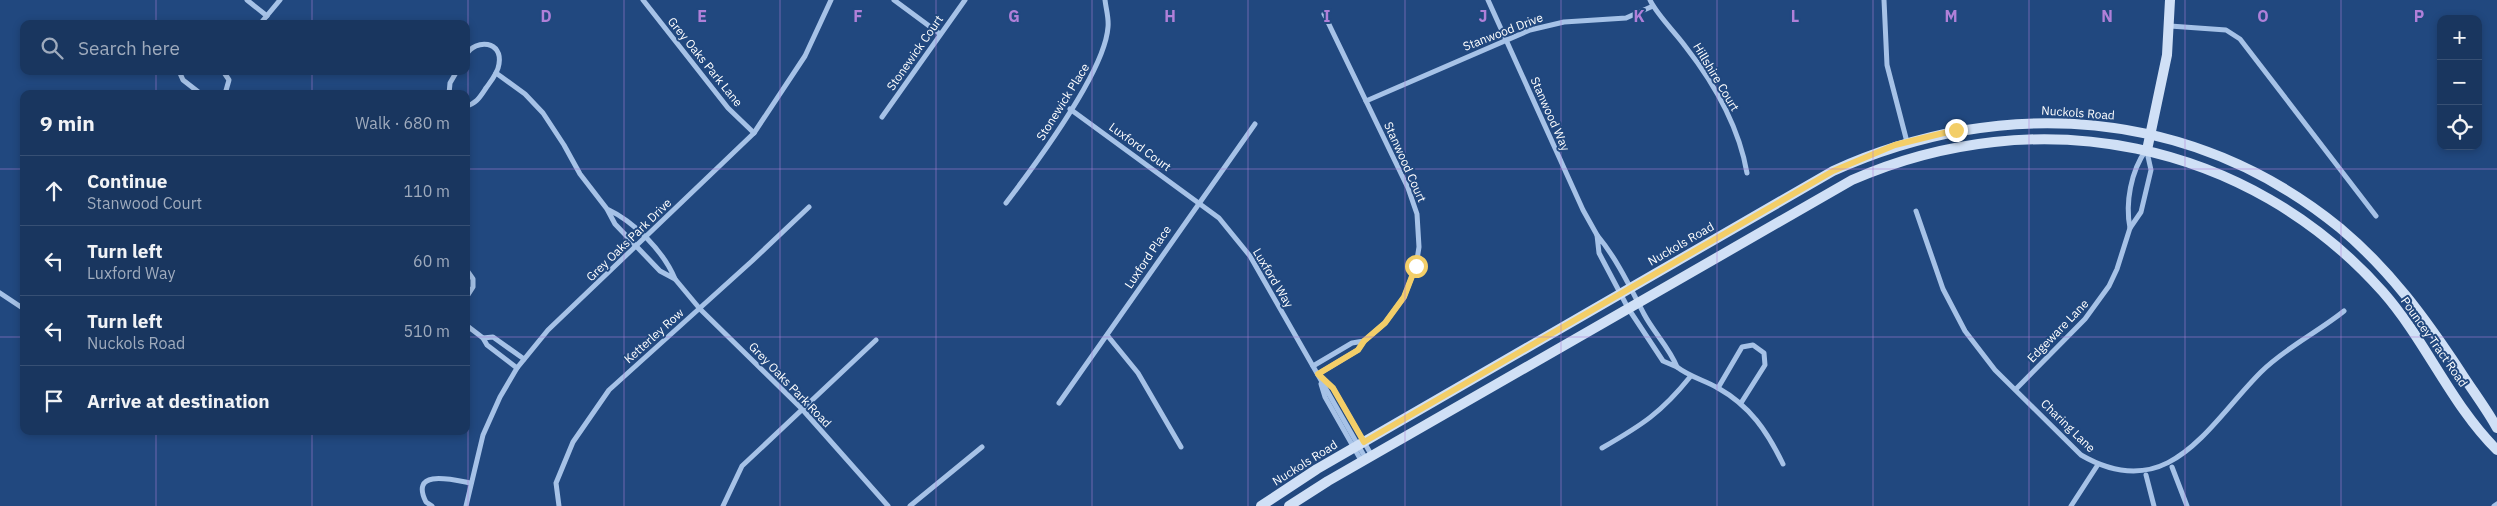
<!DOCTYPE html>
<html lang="en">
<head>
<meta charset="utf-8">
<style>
	body { margin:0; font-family:"IBM Plex Sans",sans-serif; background:#223e65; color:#f1f3f6 }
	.controls { position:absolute; right:15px; top:15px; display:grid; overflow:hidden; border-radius:10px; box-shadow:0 2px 8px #0003 }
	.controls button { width:45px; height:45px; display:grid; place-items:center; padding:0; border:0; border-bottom:1px solid #375074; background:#19365f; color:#f1f3f6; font:25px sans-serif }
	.stop { position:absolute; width:15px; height:15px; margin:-11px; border:4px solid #f3ce68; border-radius:50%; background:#fff }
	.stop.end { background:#f3ce68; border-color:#fff; box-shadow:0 1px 5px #0008 }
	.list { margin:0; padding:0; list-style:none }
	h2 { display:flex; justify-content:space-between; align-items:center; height:65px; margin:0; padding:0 20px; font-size:21px }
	h2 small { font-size:16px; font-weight:400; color:#9fabbd }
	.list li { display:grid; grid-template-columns:32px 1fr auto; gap:15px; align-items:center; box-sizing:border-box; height:70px; padding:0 20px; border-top:1px solid #375074 }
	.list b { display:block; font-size:19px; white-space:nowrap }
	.list p { margin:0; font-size:16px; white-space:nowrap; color:#9fabbd }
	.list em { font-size:16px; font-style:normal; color:#9fabbd }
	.icon { flex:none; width:28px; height:28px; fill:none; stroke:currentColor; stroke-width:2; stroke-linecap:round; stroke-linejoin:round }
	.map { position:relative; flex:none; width:2497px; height:506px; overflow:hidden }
	.search { position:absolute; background:#19365f; box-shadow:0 2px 8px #0003; left:20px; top:20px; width:450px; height:55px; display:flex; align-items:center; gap:12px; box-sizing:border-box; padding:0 18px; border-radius:10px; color:#9fabbd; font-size:19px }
	.panel { position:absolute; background:#19365f; box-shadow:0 2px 8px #0003; left:20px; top:90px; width:450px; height:345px; border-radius:10px }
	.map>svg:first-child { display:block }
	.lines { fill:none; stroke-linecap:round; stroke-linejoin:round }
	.minor { stroke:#a6c2e7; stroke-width:5 }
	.secondary { stroke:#d0e0f6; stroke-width:10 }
	.route { stroke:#f3ce68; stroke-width:6 }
	.grid { fill:none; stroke:#b080d9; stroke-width:1; stroke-opacity:0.55 }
	.labels { text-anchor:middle; stroke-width:4; stroke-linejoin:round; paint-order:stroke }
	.street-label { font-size:12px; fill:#fff; stroke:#21487f }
	.grid-label { font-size:16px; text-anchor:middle; font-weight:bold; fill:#b080d9; stroke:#21487f; stroke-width:4; stroke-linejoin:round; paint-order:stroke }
</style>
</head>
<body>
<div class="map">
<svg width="2497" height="506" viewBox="0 0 2497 506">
	<rect width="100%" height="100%" fill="#21487f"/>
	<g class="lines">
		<g class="minor">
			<path d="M247,0L267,16"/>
			<path d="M643,0L728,108L754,133"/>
			<path d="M894,0L940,34"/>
			<path d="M1488,0L1583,210L1597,235"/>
			<path d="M1650,0C1657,15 1675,32 1685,46C1714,83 1739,127 1747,173"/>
			<path d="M1884,0L1887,65L1907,142"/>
			<path d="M260,24L280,0"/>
			<path d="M2170,26L2226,30L2240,39L2376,216"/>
			<path d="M466,55C476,38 503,41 499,64C498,73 491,81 486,88C480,97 476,104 466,106"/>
			<path d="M179,71L183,80L201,94"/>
			<path d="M223,71L229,80L225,94"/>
			<path d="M496,73L525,94L543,113L564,145L580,174L607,209L615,224L660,271L675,279C664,252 635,222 607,209"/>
			<path d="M449,94L450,83L457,71"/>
			<path d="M1366,101L1530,30L1564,22L1626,18L1653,6"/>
			<path d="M1070,109L1219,218L1250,256L1366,459"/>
			<path d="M882,117L965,0"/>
			<path d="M1006,203C1035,165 1105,72 1108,27C1109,18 1106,9 1105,0"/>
			<path d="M1916,211L1943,289L1965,331L1995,370L2081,455C2169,506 2208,425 2261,372C2285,348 2318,332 2344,311"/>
			<path d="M2130,228C2125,203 2131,171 2146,150"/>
			<path d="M1597,235C1617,259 1630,287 1644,314C1654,333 1669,347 1677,367L1663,361L1628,308L1599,253Z"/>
			<path d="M466,269L473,279V287L466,298"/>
			<path d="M675,279L700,309L802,409L888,506"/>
			<path d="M0,293L24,309"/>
			<path d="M466,325L483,338L487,345L517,368"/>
			<path d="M1107,335L1138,373L1181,447"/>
			<path d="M483,338L493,337L524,359"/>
			<path d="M1313,366L1352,343L1364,341"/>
			<path d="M1677,367C1690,377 1704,380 1718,388C1750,406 1767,431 1783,464"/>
			<path d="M1318,374L1358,350L1364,341L1385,323L1404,297L1416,266L1419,247L1417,214L1408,188L1324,14"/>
			<path d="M1323,379L1333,388L1372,456"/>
			<path d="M1321,384L1325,397L1362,462"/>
			<path d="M1718,388L1742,347L1753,345L1764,353L1765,365L1741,403"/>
			<path d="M2016,389L2085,319L2109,286L2117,269L2130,228L2141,212L2151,170L2147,152"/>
			<path d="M1059,403L1255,124"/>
			<path d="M1602,448C1642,425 1661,413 1690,377"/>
			<path d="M2172,467L2187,506"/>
			<path d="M2146,475L2154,506"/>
			<path d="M432,506L426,502C409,468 454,480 471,483"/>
			<path d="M466,506L483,435L500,397L517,368L548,330L754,133L805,56L831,0"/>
			<path d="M559,506L556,483L573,442L609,390L752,261L809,207"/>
			<path d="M723,506L742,466L876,340"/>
			<path d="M910,506L982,447"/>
			<path d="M2071,506L2097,466"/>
			<path d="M2494,506L2497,504"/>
		</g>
		<g class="secondary">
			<path d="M2147,150L2167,55L2170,0"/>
			<path d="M1261,506L1317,469L1833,171C2003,94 2193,108 2340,228C2389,269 2425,318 2460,371C2472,390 2486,408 2497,428"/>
			<path d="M1289,506L1328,481L1852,180C2037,99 2248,140 2383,292C2426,341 2452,406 2497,450"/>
		</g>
	</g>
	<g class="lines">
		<path class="route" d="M1416,266L1404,297L1385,323L1364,341L1358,350L1318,374L1333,388L1364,442L1833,171L1895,145L1956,130"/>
	</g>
	<path class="grid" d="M156,0V24M312,0V24M468,0V506M624,0V506M780,0V506M936,0V506M1092,0V506M1248,0V506M1405,0V506M1561,0V506M1717,0V506M1873,0V506M2029,0V506M2185,0V506M2341,0V506M156,71V94M312,71V94M0,169H24M466,169H2497M0,337H24M466,337H2497M156,431V506M312,431V506"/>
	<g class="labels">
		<g class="street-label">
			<text transform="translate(1503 32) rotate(-21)" y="4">Stanwood Drive</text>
			<text transform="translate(915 53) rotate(-55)" y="4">Stonewick Court</text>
			<text transform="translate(705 62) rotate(51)" y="4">Grey Oaks Park Lane</text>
			<text transform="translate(1716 77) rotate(59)" y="4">Hillshire Court</text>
			<text transform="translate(1063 102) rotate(-58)" y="4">Stonewick Place</text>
			<text transform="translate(2078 113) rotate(4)" y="4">Nuckols Road</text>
			<text transform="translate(1550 114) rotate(66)" y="4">Stanwood Way</text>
			<text transform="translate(1140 147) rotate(36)" y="4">Luxford Court</text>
			<text transform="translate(1405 162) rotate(66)" y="4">Stanwood Court</text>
			<text transform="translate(629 240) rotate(-44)" y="4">Grey Oaks Park Drive</text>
			<text transform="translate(1681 244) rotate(-30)" y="4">Nuckols Road</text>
			<text transform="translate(1148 257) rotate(-56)" y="4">Luxford Place</text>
			<text transform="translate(1273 278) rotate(59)" y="4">Luxford Way</text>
			<text transform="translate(2058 331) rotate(-46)" y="4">Edgeware Lane</text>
			<text transform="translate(654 336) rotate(-42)" y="4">Ketterley Row</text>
			<text transform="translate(2434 342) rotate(55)" y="4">Pouncey Tract Road</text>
			<text transform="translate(790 385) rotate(46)" y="4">Grey Oaks Park Road</text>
			<text transform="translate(2068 426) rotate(44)" y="4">Charing Lane</text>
			<text transform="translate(1305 463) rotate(-32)" y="4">Nuckols Road</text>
		</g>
	</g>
	<g class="grid-label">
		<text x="546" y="22">D</text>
		<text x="702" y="22">E</text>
		<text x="858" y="22">F</text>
		<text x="1014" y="22">G</text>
		<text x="1170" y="22">H</text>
		<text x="1327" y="22">I</text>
		<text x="1483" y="22">J</text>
		<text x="1639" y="22">K</text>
		<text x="1795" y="22">L</text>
		<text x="1951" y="22">M</text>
		<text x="2107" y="22">N</text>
		<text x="2263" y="22">O</text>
		<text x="2419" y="22">P</text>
	</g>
</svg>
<div class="controls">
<button>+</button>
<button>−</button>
<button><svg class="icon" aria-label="locate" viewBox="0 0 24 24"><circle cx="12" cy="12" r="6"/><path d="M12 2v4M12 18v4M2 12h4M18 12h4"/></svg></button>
</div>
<div class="stop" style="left:1416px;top:266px"></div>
<div class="stop end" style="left:1956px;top:130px"></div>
<div class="search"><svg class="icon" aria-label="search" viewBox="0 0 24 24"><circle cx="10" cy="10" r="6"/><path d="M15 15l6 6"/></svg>Search here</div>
<section class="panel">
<h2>9 min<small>Walk · 680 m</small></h2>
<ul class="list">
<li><svg class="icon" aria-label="ahead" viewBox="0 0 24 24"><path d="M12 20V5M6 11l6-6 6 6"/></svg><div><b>Continue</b><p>Stanwood Court</p></div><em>110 m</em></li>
<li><svg class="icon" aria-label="left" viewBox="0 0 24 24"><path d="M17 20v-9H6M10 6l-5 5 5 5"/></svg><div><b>Turn left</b><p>Luxford Way</p></div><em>60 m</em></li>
<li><svg class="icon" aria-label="left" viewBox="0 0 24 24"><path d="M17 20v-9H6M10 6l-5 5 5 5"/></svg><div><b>Turn left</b><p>Nuckols Road</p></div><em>510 m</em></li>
<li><svg class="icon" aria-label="arrive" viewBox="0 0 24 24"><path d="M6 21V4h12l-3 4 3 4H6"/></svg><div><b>Arrive at destination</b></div></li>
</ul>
</section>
</div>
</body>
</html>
